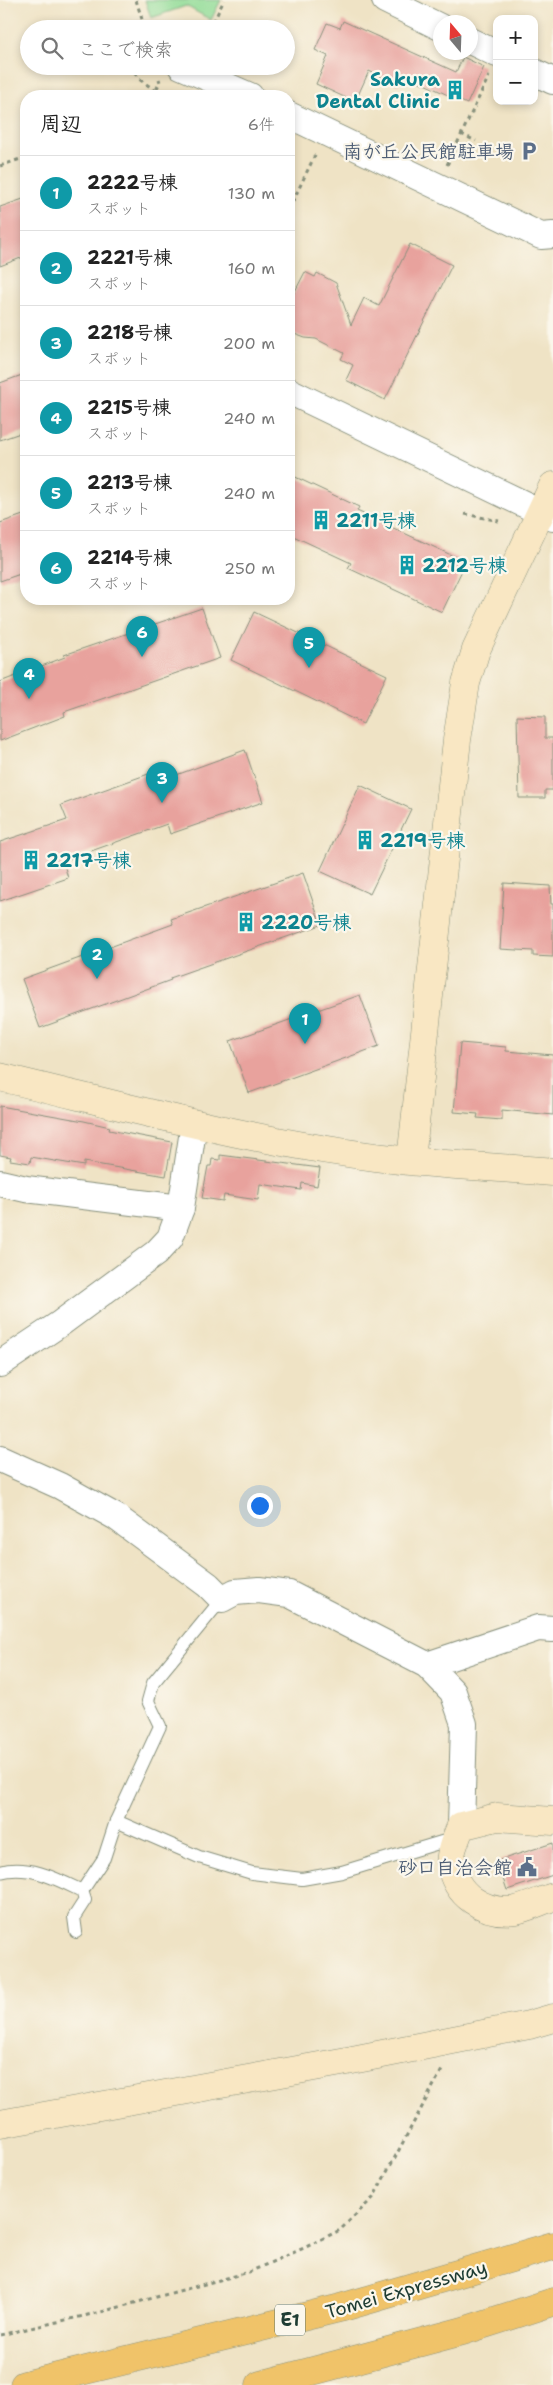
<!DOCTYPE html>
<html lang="ja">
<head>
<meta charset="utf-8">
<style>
	body { margin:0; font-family:"Shantell Sans","Klee One",sans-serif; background:#f2f2f2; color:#222 }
	.controls { position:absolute; right:15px; top:15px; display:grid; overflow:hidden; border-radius:10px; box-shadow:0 2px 8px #0003 }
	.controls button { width:45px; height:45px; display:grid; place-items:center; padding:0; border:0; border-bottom:1px solid #e0e0e0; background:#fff; color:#222; font:25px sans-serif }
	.compass { position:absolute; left:433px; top:15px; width:45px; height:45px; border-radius:50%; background:#fff; box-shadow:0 2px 8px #0003; rotate:341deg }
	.you { position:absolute; left:259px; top:1505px; width:18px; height:18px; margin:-12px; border:4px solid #fff; border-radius:50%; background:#1a73e8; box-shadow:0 0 0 8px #1a73e833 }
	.badge { display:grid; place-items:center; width:32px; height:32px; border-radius:50%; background:#b45309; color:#fff; font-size:16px; font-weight:700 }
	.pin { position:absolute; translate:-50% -41px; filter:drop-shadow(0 1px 2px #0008) }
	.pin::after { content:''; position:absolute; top:26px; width:18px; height:15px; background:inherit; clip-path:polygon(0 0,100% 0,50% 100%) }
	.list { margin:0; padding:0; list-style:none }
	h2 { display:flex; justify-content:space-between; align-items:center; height:65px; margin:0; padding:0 20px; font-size:21px }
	h2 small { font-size:16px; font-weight:400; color:#767676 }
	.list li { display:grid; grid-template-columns:32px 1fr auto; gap:15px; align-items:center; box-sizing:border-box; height:75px; padding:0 20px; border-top:1px solid #e0e0e0 }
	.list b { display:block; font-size:19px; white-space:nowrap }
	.list p { margin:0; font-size:16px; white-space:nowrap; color:#767676 }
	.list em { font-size:16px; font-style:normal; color:#767676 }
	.icon { flex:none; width:28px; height:28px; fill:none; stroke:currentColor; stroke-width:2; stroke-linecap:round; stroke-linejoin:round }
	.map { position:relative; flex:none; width:553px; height:2385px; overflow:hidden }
	.search { position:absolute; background:#fff; box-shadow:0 2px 8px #0003; left:20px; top:20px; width:275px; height:55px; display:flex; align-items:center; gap:12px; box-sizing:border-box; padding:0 18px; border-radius:28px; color:#767676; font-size:19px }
	.panel { position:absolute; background:#fff; box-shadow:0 2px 8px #0003; left:20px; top:90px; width:275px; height:515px; border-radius:20px }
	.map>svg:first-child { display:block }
	.green { fill:#92dc97; stroke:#588c66 }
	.building { fill:#e8a29d }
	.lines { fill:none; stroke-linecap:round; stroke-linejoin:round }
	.lane-casing { stroke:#87907c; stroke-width:14 }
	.street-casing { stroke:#87907c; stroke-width:28 }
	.secondary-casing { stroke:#87907c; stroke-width:29 }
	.highway-casing { stroke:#87907c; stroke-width:29 }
	.path { stroke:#87907c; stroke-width:3; stroke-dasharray:4 4; stroke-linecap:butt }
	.lane { stroke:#fff; stroke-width:12 }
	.street { stroke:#fff; stroke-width:26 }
	.secondary { stroke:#f9e7c3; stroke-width:28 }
	.highway { stroke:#f0c369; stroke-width:28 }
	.labels { text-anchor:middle; stroke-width:4.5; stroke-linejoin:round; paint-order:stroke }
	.shield { fill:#fbf7ec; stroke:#61756b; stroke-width:1 }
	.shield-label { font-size:18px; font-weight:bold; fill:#1f3d34 }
	.culture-label { font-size:19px; font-weight:bold; fill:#0d838f; stroke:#fbf7ec; text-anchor:start }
	.service-label { font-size:19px; font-weight:bold; fill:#4e5e75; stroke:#fbf7ec; text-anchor:end }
	.street-label { font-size:19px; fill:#1f3d34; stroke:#fbf7ec }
</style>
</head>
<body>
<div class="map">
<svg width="553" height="2385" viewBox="0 0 553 2385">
	<rect width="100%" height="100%" fill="#fbf7ec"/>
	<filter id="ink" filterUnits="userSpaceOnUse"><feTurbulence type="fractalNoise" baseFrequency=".02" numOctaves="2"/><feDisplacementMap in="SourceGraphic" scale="10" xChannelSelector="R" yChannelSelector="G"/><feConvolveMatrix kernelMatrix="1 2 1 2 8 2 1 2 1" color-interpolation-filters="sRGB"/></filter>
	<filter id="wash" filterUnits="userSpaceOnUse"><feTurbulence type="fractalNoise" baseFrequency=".0096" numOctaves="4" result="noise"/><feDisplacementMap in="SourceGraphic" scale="20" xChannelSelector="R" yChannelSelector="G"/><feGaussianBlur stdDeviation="1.12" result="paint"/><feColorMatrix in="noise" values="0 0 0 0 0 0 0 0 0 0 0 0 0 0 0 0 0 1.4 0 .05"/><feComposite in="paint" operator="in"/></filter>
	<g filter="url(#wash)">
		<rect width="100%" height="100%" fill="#efe3c5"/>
		<path class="green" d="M145,0H221L211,20L186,6L151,18Z"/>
		<g id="blocks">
			<g class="building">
				<path d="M343,21L456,72L463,57L484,67L467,104L403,74L398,85L369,71L355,102L316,84L328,56L315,50L327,23L340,28Z"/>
				<path d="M26,198V256L0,266V207Z"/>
				<path d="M410,244L452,265L385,400L346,380L353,365L341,359L344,353L316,339L305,338L289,332V303L305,272L315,277L317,273L336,283L351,325L364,298L379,306Z"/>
				<path d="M22,375L26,387V431L0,440V383Z"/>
				<path d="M289,474L359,507L357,511L466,562L442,612L348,568L351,563L289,534Z"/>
				<path d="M26,514V572L0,581V523Z"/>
				<path d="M202,608L220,658L64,712L65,716L0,741V682L65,657L64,655Z"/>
				<path d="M254,612L387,675L363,724L231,660Z"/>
				<path d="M517,716L545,717V738H553V790H545V798H519Z"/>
				<path d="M245,750L263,802L170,834L167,824L63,861L68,878L0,901V842L67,820L61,805L154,772L157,782Z"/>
				<path d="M360,785L411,809L370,894L320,871Z"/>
				<path d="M303,873L321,925L170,978L171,980L40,1028L22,979L173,924L171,919Z"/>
				<path d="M504,883L550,886L551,904H553V957L533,956V951L500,949Z"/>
				<path d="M360,995L379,1046L249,1093L230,1041Z"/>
				<path d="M460,1043L506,1047V1051L553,1055V1115L502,1110V1120L477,1118L478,1114L454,1112Z"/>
				<path d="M0,1106L84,1121L110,1127L109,1130L172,1142L166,1176L84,1162V1166L31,1157L30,1163L10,1160L11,1157L0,1155Z"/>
				<path d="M220,1155L320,1168L317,1186L302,1183L301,1190L260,1184L258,1200L224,1195L223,1201L202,1198L208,1166H211L212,1159L220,1160Z"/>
				<path d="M553,1843V1875L507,1890L499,1867H502L500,1860Z"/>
			</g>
		</g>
	</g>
	<g filter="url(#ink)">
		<use href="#blocks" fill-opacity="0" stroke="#87907c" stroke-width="1"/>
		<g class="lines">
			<defs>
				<g id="lane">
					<path d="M116,1821L199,1857L252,1873L302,1879L342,1872L455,1838"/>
					<path d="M0,1872C29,1864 57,1879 82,1891L85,1900L74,1917L76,1932"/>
					<path d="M82,1891L104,1858L116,1821L160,1726L148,1701L153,1683L222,1599"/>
				</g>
				<g id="street">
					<path d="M385,0L440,27"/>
					<path d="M470,41L497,54"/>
					<path d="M181,66L250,96"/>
					<path d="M534,72L553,81"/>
					<path d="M289,115L541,236L553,235"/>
					<path d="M289,391L553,518"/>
					<path d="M0,1183L26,1189L181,1208"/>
					<path d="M0,1364L61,1323L156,1253L170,1238L181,1208L194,1124"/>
					<path d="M0,1459L60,1486L116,1517L208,1585L222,1599L235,1592L259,1590L289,1594L427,1665L453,1692L464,1724L461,1826"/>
					<path d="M427,1665L538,1628L553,1629"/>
				</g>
				<g id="secondary">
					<path d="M0,1077C127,1107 253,1142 383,1158C439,1165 496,1167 553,1172"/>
					<path d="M411,1160L457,740L466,683L476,650L553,486"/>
					<path d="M553,1821L497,1817L461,1826C457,1836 449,1853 451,1863C454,1895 485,1915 516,1910C528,1907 541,1901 553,1897"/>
					<path d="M0,2124L347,2061L529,2025L553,2018"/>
				</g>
				<g id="highway">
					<path d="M24,2385L340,2308L553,2246"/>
					<path d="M260,2385L463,2331L553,2302"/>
				</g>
			</defs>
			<use href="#lane" class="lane-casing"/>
			<use href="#street" class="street-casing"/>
			<use href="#secondary" class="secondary-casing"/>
			<use href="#highway" class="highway-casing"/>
			<g class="path">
				<path d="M136,0L145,29"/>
				<path d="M210,29L224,0"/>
				<path d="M131,66L139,79L156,91"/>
				<path d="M153,96L160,82L159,79"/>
				<path d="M461,134L476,141"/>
				<path d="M447,165L489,76"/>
				<path d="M0,166L26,157"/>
				<path d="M289,209L316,153"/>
				<path d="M465,514L499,521"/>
				<path d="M0,2335L101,2312L249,2272L304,2248L340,2230L373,2198L443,2068"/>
			</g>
			<use href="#lane" class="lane"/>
			<use href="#street" class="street"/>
			<use href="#secondary" class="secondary"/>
			<use href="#highway" class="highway"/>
		</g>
	</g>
	<defs>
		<symbol id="building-bare" viewBox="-9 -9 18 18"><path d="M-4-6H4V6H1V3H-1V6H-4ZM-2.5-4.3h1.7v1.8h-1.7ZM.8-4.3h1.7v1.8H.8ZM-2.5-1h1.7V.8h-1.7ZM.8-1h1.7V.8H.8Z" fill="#0f9aa8" stroke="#fbf7ec" stroke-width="2.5" paint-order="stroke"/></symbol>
		<symbol id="parking-bare" viewBox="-9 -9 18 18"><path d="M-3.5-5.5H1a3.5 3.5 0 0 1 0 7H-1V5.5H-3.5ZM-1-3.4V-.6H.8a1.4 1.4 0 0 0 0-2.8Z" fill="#5c6f8a" stroke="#fbf7ec" stroke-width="2.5" paint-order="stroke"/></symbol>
		<symbol id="civic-bare" viewBox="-9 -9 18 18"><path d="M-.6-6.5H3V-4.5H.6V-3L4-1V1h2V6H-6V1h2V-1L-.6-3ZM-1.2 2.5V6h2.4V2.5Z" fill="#5c6f8a" stroke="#fbf7ec" stroke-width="2.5" paint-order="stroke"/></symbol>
	</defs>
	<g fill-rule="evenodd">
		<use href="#building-bare" x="441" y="76" width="28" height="28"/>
		<use href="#parking-bare" x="515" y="137" width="28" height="28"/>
		<use href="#building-bare" x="307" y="506" width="28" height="28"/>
		<use href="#building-bare" x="393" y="551" width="28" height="28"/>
		<use href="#building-bare" x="351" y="826" width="28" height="28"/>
		<use href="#building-bare" x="17" y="846" width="28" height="28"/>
		<use href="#building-bare" x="232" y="908" width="28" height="28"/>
		<use href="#civic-bare" x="513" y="1853" width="28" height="28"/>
	</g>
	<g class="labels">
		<rect class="shield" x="275" y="2304.5" width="30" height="31" rx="4"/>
		<g class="shield-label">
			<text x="290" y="2326">E1</text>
		</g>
		<g class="culture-label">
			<text x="440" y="86" text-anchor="end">Sakura<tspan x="440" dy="22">Dental Clinic</tspan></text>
			<text x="336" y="527">2211号棟</text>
			<text x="422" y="572">2212号棟</text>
			<text x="380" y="847">2219号棟</text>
			<text x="46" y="867">2217号棟</text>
			<text x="261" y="929">2220号棟</text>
		</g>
		<g class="service-label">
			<text x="514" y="158">南が丘公民館駐車場</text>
			<text x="512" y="1874">砂口自治会館</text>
		</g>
		<g class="street-label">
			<text transform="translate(406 2289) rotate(-16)" y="7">Tomei Expressway</text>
		</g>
	</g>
</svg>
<div class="controls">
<button>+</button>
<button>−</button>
</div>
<svg class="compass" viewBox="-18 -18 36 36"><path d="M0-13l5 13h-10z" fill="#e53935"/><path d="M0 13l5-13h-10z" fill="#767676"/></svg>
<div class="you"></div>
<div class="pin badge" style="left:305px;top:1044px;background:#0f9aa8">1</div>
<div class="pin badge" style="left:97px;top:979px;background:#0f9aa8">2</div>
<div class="pin badge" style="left:162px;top:803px;background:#0f9aa8">3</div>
<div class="pin badge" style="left:29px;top:699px;background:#0f9aa8">4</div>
<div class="pin badge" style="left:309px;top:668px;background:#0f9aa8">5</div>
<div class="pin badge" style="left:142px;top:657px;background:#0f9aa8">6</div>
<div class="search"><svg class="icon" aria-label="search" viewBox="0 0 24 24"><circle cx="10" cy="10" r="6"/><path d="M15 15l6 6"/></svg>ここで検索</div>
<section class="panel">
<h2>周辺<small>6件</small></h2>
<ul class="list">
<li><span class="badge" style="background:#0f9aa8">1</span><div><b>2222号棟</b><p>スポット</p></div><em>130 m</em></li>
<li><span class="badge" style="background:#0f9aa8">2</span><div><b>2221号棟</b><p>スポット</p></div><em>160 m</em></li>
<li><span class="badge" style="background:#0f9aa8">3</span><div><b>2218号棟</b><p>スポット</p></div><em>200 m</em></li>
<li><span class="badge" style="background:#0f9aa8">4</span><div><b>2215号棟</b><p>スポット</p></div><em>240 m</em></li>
<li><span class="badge" style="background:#0f9aa8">5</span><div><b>2213号棟</b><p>スポット</p></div><em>240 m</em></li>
<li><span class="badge" style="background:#0f9aa8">6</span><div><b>2214号棟</b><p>スポット</p></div><em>250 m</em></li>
</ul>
</section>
</div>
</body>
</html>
